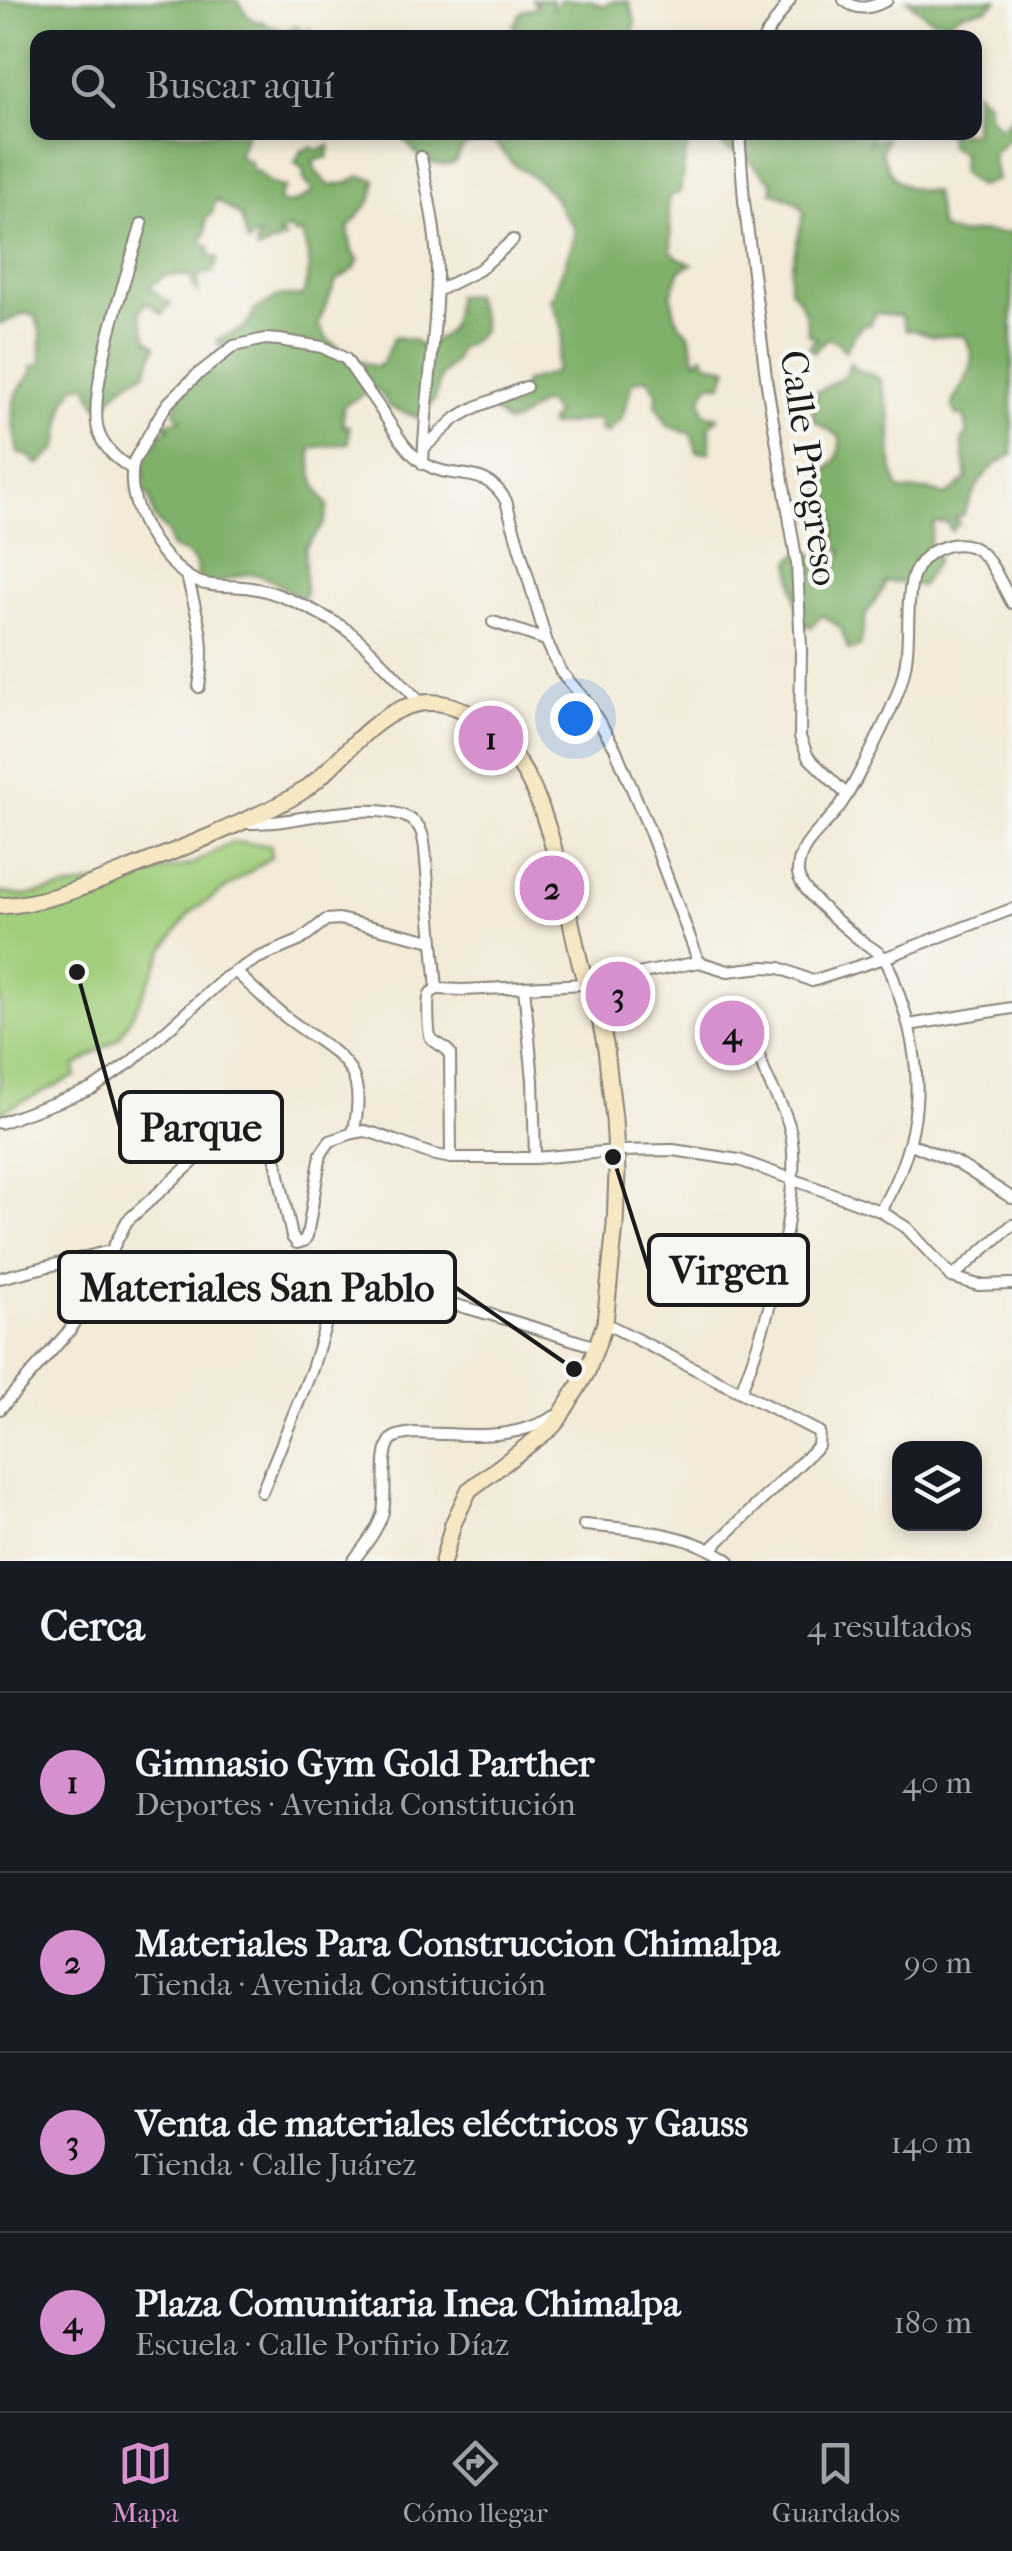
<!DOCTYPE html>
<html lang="es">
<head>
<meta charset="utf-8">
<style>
	body { margin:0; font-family:"IM FELL French Canon",serif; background:#20242c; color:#f1f3f6 }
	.controls { position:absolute; right:30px; bottom:30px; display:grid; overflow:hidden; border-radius:20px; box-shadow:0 5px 15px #0003 }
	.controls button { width:90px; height:90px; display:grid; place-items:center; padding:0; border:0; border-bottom:2px solid #363941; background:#171b24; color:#f1f3f6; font:50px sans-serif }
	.you { position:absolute; left:575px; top:718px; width:35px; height:35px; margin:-25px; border:8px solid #fff; border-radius:50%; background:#1a73e8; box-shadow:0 0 0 15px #1a73e833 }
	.badge { display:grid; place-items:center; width:65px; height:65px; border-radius:50%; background:#d690ce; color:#111; font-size:32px; font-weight:700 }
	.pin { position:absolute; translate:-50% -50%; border:5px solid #fff; box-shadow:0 2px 10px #0006 }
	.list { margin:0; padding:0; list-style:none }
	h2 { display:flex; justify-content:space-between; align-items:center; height:130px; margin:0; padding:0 40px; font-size:42px }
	h2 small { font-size:32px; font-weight:400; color:#9ea1a6 }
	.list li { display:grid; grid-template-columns:65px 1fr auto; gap:30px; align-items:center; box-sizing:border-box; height:180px; padding:0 40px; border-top:2px solid #363941 }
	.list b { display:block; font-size:38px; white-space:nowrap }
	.list p { margin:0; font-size:32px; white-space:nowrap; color:#9ea1a6 }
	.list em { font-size:32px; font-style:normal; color:#9ea1a6 }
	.icon { flex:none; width:55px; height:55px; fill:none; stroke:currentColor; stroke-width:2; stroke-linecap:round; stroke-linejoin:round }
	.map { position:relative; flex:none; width:1012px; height:1561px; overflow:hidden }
	.search { position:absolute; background:#171b24; box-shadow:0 5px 15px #0003; left:30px; right:30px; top:30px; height:110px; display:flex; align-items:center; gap:25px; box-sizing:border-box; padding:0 35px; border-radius:20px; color:#9ea1a6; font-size:38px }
	.sheet { height:850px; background:#171b24 }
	nav { display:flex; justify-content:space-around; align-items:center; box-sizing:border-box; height:140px; border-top:2px solid #363941; background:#171b24; font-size:28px; color:#9ea1a6 }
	nav a { display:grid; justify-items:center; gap:5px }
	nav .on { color:#d690ce }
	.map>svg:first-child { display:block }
	.green { fill:#a1ce7b; stroke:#5e754c; stroke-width:2.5 }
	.forest { fill:#80b16b; stroke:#4e6644; stroke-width:2.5 }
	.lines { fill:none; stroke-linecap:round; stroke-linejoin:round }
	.street-casing { stroke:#88837a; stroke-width:14 }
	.secondary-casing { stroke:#88837a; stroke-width:19 }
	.street { stroke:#fff; stroke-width:10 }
	.secondary { stroke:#f7e8c3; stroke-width:15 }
	.labels { text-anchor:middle; stroke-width:9; stroke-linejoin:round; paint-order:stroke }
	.street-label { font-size:38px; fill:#1c1c1c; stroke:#f6f6f2 }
	.leader { fill:none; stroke:#1c1c1c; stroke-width:4 }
	.callout-dot { fill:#1c1c1c; stroke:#f6f6f2; stroke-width:4 }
	.callout { fill:#f6f6f2; stroke:#1c1c1c; stroke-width:4 }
	.callout-label { font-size:40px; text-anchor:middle; font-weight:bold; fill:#1c1c1c }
</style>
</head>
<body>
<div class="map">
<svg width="1012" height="1561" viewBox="0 0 1012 1561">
	<rect width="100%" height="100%" fill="#f6f6f2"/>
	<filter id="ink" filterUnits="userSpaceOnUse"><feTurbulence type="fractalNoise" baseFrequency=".01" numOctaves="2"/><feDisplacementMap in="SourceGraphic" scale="20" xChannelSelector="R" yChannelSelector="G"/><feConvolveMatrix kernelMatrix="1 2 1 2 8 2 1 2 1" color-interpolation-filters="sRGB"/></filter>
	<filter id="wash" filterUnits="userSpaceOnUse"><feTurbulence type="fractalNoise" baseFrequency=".0048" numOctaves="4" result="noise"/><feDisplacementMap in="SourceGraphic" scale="40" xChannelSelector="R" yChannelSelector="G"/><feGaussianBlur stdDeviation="2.25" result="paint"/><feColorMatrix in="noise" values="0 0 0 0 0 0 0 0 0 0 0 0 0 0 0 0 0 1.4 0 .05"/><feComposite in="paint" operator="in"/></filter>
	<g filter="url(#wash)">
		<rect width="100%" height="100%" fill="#f3ead7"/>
		<path class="green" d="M233,842L271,845V857L190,913L165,948L142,997L119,1038L75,1066L76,1076L0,1112V892L24,896L190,865Z"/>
		<g class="forest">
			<path d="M0,0H238L247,15L254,21H262L266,25L286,31L295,26L306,33L310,29L315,37L38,38V132L247,133L238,156L251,163V172L257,171L271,184L285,187L278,200L286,204L298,201L313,192L304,179V171L295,163L301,151L312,147L319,151L330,145L328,157L313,161L316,172L330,186L348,183L359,176L376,180L372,199L348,228L352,252L359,259L354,269L336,281L318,324L328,340L360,361L375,367L382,364L394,337L414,340L420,346C452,336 452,328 456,296L473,295L482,321V331L470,343L458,349L455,361L441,375L435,399L421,419L388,406L382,394L375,388L343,406V426H349V443L311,448C310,475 313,484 328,506L324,524L305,548V598C287,592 272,577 254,574C234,572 217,589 198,583C198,559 193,555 171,548L168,533L154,518L149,495L133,490L137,481L145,476L141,452L156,444L160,433L170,428L162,423L181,419L174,412L184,381L222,352L217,340L246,327L254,311L278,296H303L310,266L303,234H295L289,228L278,234L286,238L257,251L256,243L260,235L254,237L248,243L241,217L216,199L212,213L206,219V234L203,237V245L209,246V254L218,259L213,272L198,276V293L195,290L191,276L165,275L150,287L162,299L171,303L162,314L147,302L139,311L147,338L156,346L146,372C129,381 115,389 106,406H97L87,385H76L65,402L58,448L38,465L29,456L18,453C12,420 5,399 32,374V367L41,363V334L36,318L26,313L0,324Z"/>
			<path d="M532,0H553V8L559,5V0H589L604,6L613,1L629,2L635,21L632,37H522L513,26L522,11L534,8L537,5Z"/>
			<path d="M907,0H997L987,9L961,13L949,22L931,19Z"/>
			<path d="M975,91L988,103V114L1000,128L1012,117L1008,139L992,155L997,180L978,186L961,173L962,153L949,146V138L947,133L974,132Z"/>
			<path d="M778,132L874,133L868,144L879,138L887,139L881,151C892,184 901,188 934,192L940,228C967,241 964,230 988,232C998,233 1002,234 1012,232V455C983,468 976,487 963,515L954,519L959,523L951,531L947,522L934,523L929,546L938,559L921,586L900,582H885L882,591L866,614L860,647L848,650L841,628L822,615L811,627L808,624L805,627L799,621L790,561L802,550C815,555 824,562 837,567L842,551L834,547C835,521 840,500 817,484V477C834,467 841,457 840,437L814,420L811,404L817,392L846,375L850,363L855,369L879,378C883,387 891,416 891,425C892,448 889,470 900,491L928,490L946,496L967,479L962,440L968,434L964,416H956L952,403C967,375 981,366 964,335L934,337L914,330L906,331L901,316L876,313L870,325H863L854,335L845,351L837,342L827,338L814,352L809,346L817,338L808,335C808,317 803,302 790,289V272L804,212C799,201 784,196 772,192V182L748,159L722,146L718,133Z"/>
			<path d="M401,133H693L686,152L680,192L668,198C668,216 672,232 671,251L677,257L692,264L680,270L671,295L675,314L680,325L689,333L696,361L703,355L707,363L728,368L722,384H709L701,399L704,413L718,417L710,425V452H697L691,434L668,426L656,405L657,393L647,378L633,382L621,421L612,426L608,434L600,430V419L550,426V420L556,414L545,402C530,407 521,423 506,423L485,403L519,393L525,382L553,373L556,369C556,358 559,354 561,344C565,331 557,312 551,301L574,239V227L560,209L553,195L540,182L510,161L495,142L464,145L455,162C431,171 412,153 401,133Z"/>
		</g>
	</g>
	<g filter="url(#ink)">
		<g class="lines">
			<defs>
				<g id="street">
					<path d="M844,0C858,12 872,8 887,0"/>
					<path d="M764,38L790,0"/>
					<path d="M739,132L744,201L767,385L797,564L801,649L800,737L808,757L847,795"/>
					<path d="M421,157C428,195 437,233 437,271C437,336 425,399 423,464"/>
					<path d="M437,291L479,270L513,240"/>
					<path d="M425,447L456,418L476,407L526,387"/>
					<path d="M132,469C119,461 106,450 100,436C83,399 129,267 142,224"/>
					<path d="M187,576C198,621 207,639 199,687"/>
					<path d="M493,622L546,640"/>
					<path d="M420,702C398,680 362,637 336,623C314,610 277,591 251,588C234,585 214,588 198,582C160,565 122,502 134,461L160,415L169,402L197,375L234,346L265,339L279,340L322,347L346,359C357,377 370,393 381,410C394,429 405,452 425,464C455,482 486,464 506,501L546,640L561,672L587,702L615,748L649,829L699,962"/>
					<path d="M243,823C257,823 269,823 282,821C313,817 397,797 419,827C423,833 424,842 425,849L437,989"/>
					<path d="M235,971C252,987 269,1004 287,1018C335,1055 371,1061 353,1133"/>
					<path d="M524,987L533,1080L535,1158"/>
					<path d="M437,989L463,990L586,984L699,962L728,971L763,967L780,968L812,981L884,958L1012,909"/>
					<path d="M437,989C434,991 431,992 430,994C427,999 428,1033 431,1038C434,1043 445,1046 450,1053L451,1158"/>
					<path d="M909,1025L1012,1008"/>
					<path d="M0,1123L92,1089L131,1062L225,978L258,958L299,941L326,920L339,919L432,941"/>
					<path d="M911,1144L957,1163L1012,1198"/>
					<path d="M880,1211C923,1139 927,1070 898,992C894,982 891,966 883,957C877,950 866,945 859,939C844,927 799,891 798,873C797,845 821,831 837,810C851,792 860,771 871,751C884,724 899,697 905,667C911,638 905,603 913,576C918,564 926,554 938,549C983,530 994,571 1012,603"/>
					<path d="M952,1277L1012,1225"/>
					<path d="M0,1278L110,1251"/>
					<path d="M605,1323L819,1432L818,1446L712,1548"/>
					<path d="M741,1391C764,1332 781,1274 789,1212C792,1186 796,1160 791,1134C787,1110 772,1092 764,1070C759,1058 757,1045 753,1033"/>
					<path d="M0,1409L70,1330L127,1221L221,1137C235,1126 245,1123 262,1130L273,1146L292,1237L297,1243L304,1241L307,1236L321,1154L330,1141L353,1133L365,1131L376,1134L431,1154L451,1158H535L616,1151L673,1150L739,1160L880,1211L907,1228L952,1277L978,1285L1012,1284"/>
					<path d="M262,1492L312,1369L335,1293L341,1286C368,1282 398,1290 425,1297C483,1311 539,1329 596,1347"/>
					<path d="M584,1525C633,1530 688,1531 729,1561"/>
					<path d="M353,1561C364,1547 378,1530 383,1512C387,1495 380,1451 392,1439C398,1434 408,1434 415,1433C469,1434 510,1443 559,1414"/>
				</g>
				<path id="secondary" d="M0,906C41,904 79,889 117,874C150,861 183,848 215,834C243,821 272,810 298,794C336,770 360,726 403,708C467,682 522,754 541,808C559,857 568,912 580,963L586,984L595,995L606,1049L614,1119L617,1172L615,1225L605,1323L587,1372L558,1420L551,1428L469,1490L453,1524L443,1561"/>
			</defs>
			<use href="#street" class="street-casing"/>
			<use href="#secondary" class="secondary-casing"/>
			<use href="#street" class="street"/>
			<use href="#secondary" class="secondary"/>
		</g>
	</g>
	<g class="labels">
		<g class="street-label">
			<text transform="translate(810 468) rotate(82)" y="13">Calle Progreso</text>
		</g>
	</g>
	<path class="leader" d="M77 972L120 1127M613 1157L649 1270M574 1369L455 1287"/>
	<g class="callout-dot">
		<circle cx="77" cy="972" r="10"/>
		<circle cx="613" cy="1157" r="10"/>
		<circle cx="574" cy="1369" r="10"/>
	</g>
	<g class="callout">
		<rect x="120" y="1092" width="162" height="70" rx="10"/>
		<rect x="649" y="1235" width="159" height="70" rx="10"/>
		<rect x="59" y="1252" width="396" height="70" rx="10"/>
	</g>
	<g class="callout-label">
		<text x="201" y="1141">Parque</text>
		<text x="729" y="1284">Virgen</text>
		<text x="257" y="1301">Materiales San Pablo</text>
	</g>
</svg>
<div class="controls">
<button><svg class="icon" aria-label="layers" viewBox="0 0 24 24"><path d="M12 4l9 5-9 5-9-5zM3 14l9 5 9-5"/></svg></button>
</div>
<div class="you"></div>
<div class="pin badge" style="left:491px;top:738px">1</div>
<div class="pin badge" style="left:552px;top:888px">2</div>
<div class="pin badge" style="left:618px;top:994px">3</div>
<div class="pin badge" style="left:732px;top:1033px">4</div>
<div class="search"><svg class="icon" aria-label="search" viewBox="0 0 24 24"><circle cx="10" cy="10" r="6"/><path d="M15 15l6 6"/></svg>Buscar aquí</div>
</div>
<section class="sheet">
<h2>Cerca<small>4 resultados</small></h2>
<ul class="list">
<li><span class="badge">1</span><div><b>Gimnasio Gym Gold Parther</b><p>Deportes · Avenida Constitución</p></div><em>40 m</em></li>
<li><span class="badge">2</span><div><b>Materiales Para Construccion Chimalpa</b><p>Tienda · Avenida Constitución</p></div><em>90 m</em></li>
<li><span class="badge">3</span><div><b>Venta de materiales eléctricos y Gauss</b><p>Tienda · Calle Juárez</p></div><em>140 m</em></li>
<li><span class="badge">4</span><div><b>Plaza Comunitaria Inea Chimalpa</b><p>Escuela · Calle Porfirio Díaz</p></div><em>180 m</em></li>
</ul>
</section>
<nav>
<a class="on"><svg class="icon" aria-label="map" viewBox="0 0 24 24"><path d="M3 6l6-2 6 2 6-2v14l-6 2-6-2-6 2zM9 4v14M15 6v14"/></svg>Mapa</a>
<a><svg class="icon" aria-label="directions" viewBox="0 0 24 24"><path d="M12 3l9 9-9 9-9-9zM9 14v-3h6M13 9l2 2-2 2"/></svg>Cómo llegar</a>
<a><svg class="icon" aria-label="saved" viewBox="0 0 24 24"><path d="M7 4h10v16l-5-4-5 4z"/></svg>Guardados</a>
</nav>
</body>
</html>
